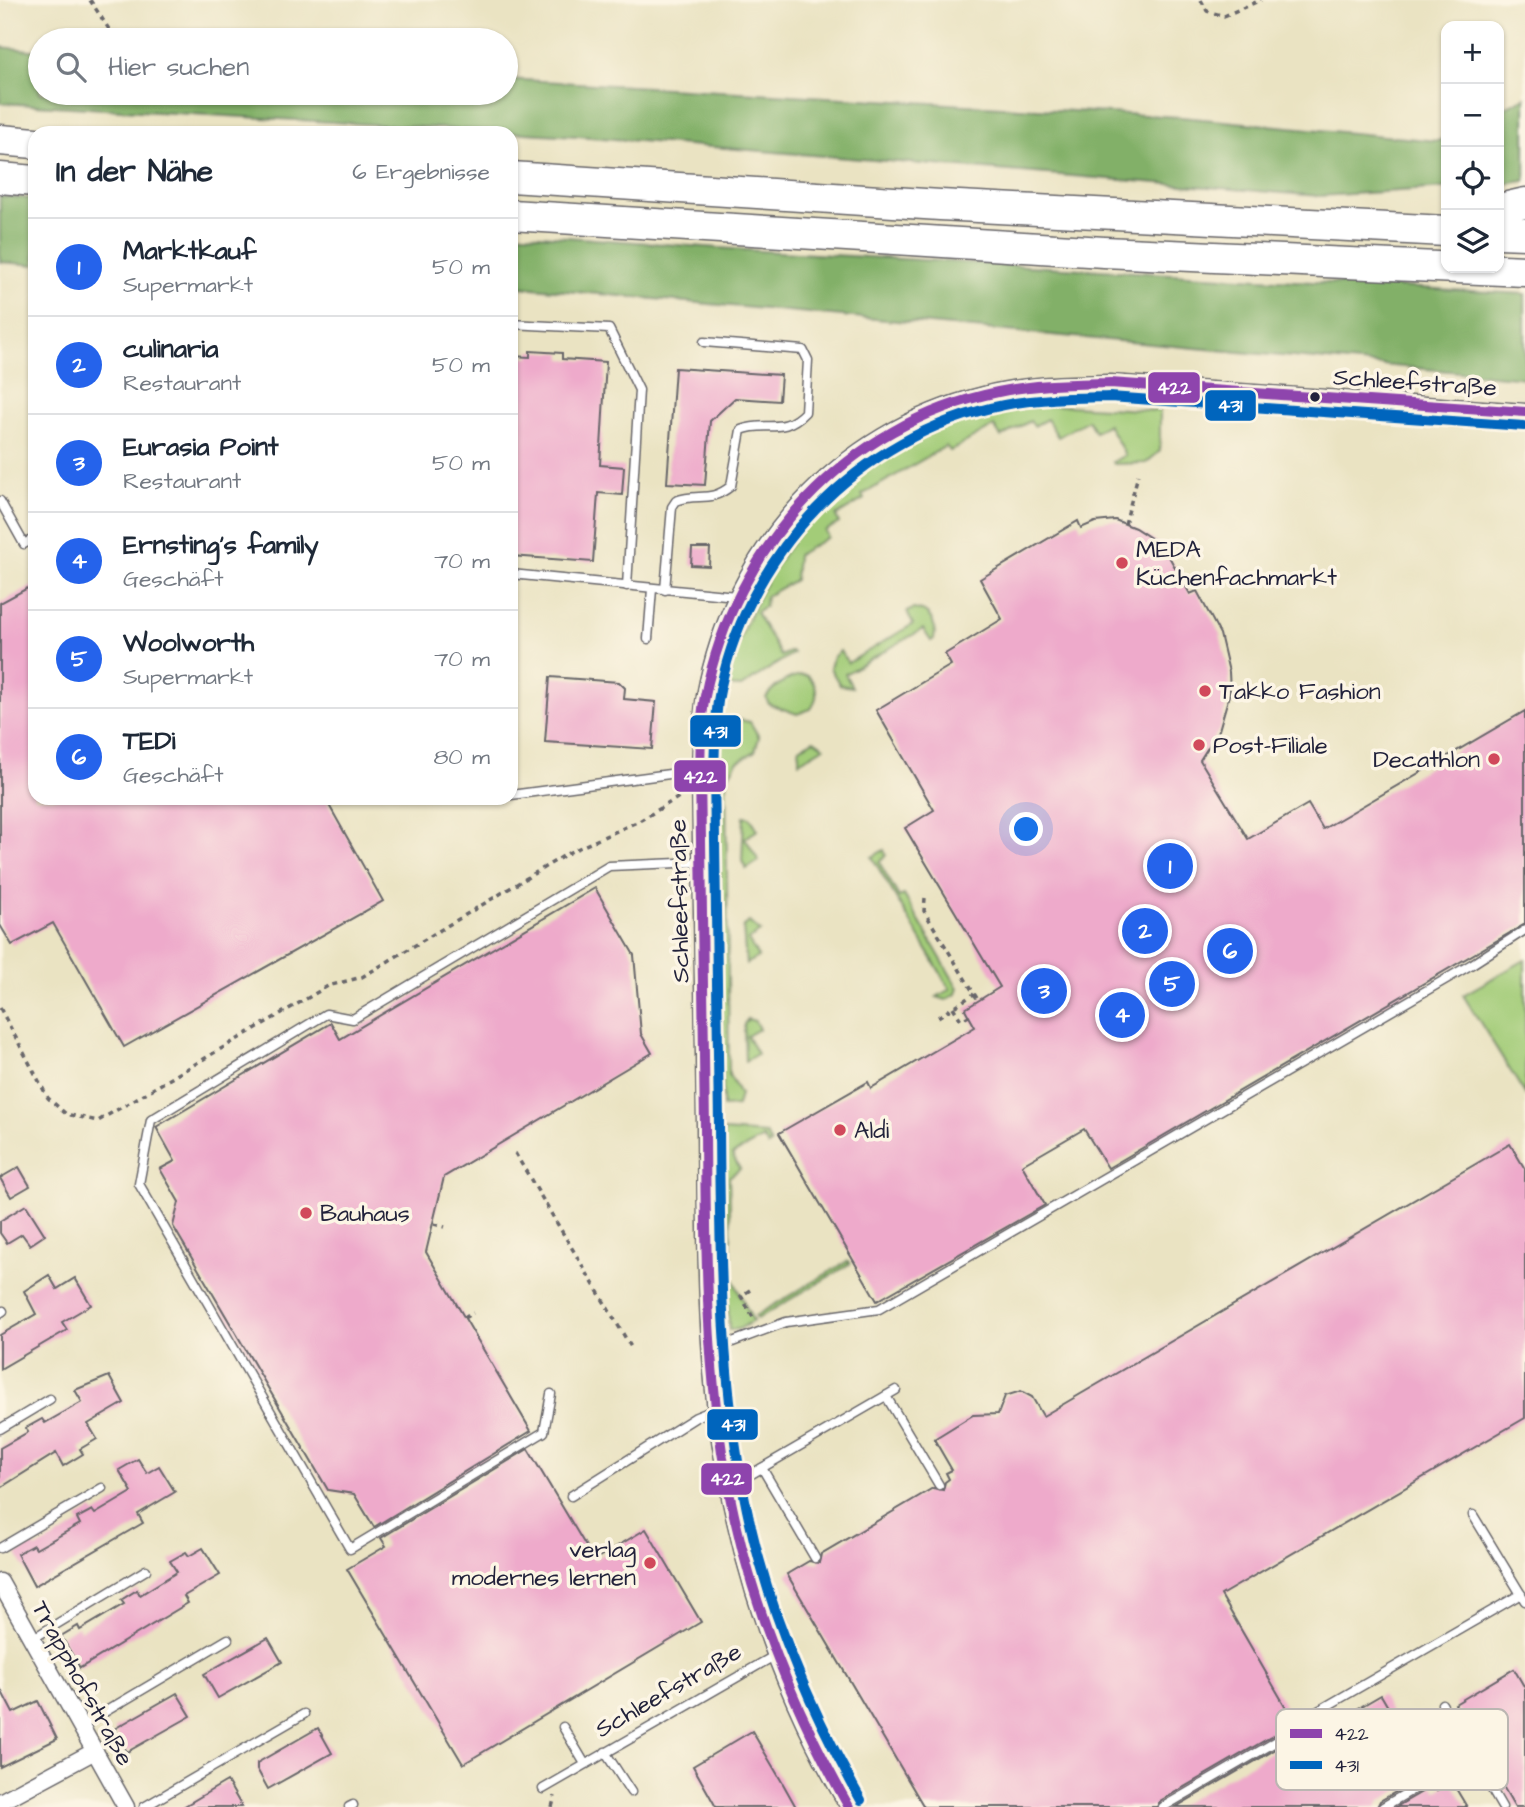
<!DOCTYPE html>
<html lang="de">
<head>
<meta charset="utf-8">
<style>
	body { margin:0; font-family:"Architects Daughter",sans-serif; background:#f2f2f3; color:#1f2937 }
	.controls { position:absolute; right:21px; top:21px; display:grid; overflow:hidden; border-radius:14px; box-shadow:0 2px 5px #0004 }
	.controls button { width:63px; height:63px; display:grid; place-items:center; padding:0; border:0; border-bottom:2px solid #e0e1e3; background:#fff; color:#1f2937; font:35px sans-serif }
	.you { position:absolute; left:1027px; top:830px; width:24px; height:24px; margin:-18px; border:5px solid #fff; border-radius:50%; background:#1a73e8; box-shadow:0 0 0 10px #1a73e833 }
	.badge { display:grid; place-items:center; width:46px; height:46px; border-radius:50%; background:#2563eb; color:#fff; font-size:23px; font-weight:700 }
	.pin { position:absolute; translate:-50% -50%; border:4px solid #fff; box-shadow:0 2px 7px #0006 }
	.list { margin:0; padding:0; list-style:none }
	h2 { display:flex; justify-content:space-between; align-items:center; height:91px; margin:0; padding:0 28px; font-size:30px }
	h2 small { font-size:23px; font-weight:400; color:#747a83 }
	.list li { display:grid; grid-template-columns:46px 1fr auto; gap:21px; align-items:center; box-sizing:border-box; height:98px; padding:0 28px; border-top:2px solid #e0e1e3 }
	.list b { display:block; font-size:26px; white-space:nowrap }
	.list p { margin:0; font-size:23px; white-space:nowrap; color:#747a83 }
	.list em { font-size:23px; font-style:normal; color:#747a83 }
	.icon { flex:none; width:38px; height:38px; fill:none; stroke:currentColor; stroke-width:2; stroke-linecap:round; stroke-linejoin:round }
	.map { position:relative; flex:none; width:1525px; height:1807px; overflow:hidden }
	.search { position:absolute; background:#fff; box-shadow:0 2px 5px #0004; left:28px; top:28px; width:490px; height:77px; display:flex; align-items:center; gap:18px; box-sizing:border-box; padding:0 24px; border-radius:38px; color:#747a83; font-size:26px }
	.panel { position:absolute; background:#fff; box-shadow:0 2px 5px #0004; left:28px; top:126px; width:490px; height:679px; border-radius:21px }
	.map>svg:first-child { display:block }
	.green { fill:#a3cc78; stroke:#62775a; stroke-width:2 }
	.forest { fill:#82b068; stroke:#526952; stroke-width:2 }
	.building { fill:#eeaacb }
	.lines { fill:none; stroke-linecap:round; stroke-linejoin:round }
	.lane-casing { stroke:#68666a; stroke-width:11 }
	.street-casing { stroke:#68666a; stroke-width:19 }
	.highway-casing { stroke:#68666a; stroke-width:33 }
	.path { stroke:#68666a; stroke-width:3.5; stroke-dasharray:5 5; stroke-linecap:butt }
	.lane { stroke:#fff; stroke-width:8 }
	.street { stroke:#fff; stroke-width:16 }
	.highway { stroke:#fff; stroke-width:30 }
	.bus-1-casing { stroke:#fcf5e5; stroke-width:16 }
	.bus-2-casing { stroke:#fcf5e5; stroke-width:16 }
	.bus-1 { stroke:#8e44ad; stroke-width:10 }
	.bus-2 { stroke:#0065bd; stroke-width:10 }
	.bus-dot { fill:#22223b; stroke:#fcf5e5; stroke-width:2.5 }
	.poi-dot { fill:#d1495b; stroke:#fcf5e5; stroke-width:2.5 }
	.labels { text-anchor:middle; stroke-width:7; stroke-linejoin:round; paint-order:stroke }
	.street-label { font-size:24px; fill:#22223b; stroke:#fcf5e5 }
	.poi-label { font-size:24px; fill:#22223b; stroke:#fcf5e5; text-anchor:start }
	.key { fill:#fcf5e5; stroke:#bbb6b2; stroke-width:2 }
	.key-label { font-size:19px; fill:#22223b }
	.line-badge { stroke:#fcf5e5; stroke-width:2.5 }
	.badge-label { font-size:19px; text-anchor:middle; font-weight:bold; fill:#fff }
</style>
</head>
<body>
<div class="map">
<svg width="1525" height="1807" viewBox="0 0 1525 1807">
	<rect width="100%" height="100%" fill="#fcf5e5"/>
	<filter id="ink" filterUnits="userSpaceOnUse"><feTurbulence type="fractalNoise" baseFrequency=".0143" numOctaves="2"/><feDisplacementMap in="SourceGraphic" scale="14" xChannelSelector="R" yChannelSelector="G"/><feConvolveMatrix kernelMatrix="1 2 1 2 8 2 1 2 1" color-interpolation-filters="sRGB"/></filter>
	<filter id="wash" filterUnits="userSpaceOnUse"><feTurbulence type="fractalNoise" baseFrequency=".00686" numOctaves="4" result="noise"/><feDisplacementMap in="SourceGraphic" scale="28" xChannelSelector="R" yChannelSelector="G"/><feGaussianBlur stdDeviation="1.57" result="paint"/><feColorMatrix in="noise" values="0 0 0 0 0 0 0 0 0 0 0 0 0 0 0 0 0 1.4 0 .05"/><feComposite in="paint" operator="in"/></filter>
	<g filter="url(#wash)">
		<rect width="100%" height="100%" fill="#eae3c2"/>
		<g class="green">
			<path d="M1052,405L1160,411V451L1146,463L1114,464L1113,462L1125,455L1108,424L1095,432L1088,420L1058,437L1047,419L1034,426L1030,421L1001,437L994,426L950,451L946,446L862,495L864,499L836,516L839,523L825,531L828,537L797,555L795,580L766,596L765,606L756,612L781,656L791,651L793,653L741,687L726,686C763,528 887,412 1052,405Z"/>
			<path d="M913,609C930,610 937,623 934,639L931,641L923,629L845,674L852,687L840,685L830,668L833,657L840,651L848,663L913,624L907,612Z"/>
			<path d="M801,675L808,676C818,686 819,697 811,709L797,714L769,704L766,698C773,686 787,678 801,675Z"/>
			<path d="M721,716L750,722L759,737L755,751L737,762L726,779L729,1075L740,1094L737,1106L723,1107L719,751Z"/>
			<path d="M814,740L824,747L799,762V748Z"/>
			<path d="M744,816L750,817L758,830L745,838L759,861L746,869L742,861Z"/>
			<path d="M884,850L886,855L879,862L899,897L904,895L958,988L956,994L946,1000L937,997L950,989L872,857Z"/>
			<path d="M749,922L760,932L748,940L758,957L746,964L743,927Z"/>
			<path d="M1525,960V1094L1463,995Z"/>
			<path d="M748,1019L755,1021L759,1029L747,1036L757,1054L745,1061L744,1024Z"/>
			<path d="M723,1131L766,1134L771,1144L768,1146L763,1138L732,1155L740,1169L729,1177L732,1277L753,1321L739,1329L729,1330Z"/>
			<path d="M848,1261L850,1264L757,1319L755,1316Z"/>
		</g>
		<g class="forest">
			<path d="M0,47L40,51V93H506V79L1181,117L1438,141L1446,137V188L1319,196L577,136L0,103Z"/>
			<path d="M1525,97V181L1499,185V110Z"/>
			<path d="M0,196L35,199V265L0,262Z"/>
			<path d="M511,233L761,251L1525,294V378L511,286Z"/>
		</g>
		<g id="blocks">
			<g class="building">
				<path d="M530,351L562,353V359L606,362L600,465L624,467L622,495L598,493L593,562L511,556V356L530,357Z"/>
				<path d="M675,368L781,375L779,401L735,398L710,421L705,485L667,483Z"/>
				<path d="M1115,520L1135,528L1163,546L1190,594L1197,591L1220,634L1229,672L1230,692L1219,730L1200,760L1248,839L1308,804L1323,829L1525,711V924L1108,1168L1084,1129L1022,1165L1045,1205L877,1301L779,1133L868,1082L871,1088L975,1027L965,1009L1000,987L905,828L934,810L876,710L951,665L945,654L1002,619L980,579L1078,521L1081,528L1095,522Z"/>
				<path d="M692,548H710L709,566L691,565Z"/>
				<path d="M35,584V798H325L383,901L124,1047L53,923L12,945L0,925V603Z"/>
				<path d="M550,677L619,682L625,688L624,699L656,702L652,749L545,742Z"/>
				<path d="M595,888L634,955L641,1034L652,1053L444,1177L426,1252L531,1431L374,1527L354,1494L328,1490L173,1226L179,1202L160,1169L175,1161L156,1127L331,1023L340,1039Z"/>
				<path d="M1510,1144L1525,1169V1418L1221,1595L1295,1723L1160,1801L1157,1807H924L787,1574L809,1561L819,1563L821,1554L933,1488L943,1490L945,1482L949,1479L946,1473L952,1470L934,1439L973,1415L998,1414L1005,1396L1021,1391L1032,1397L1043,1416Z"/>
				<path d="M19,1167L30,1186L11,1197L0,1178Z"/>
				<path d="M26,1205L45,1235L30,1245L22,1234L7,1243L0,1233V1221Z"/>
				<path d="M49,1275L57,1289L75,1278L91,1305L62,1322L67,1330L0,1369V1335L36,1314L24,1291Z"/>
				<path d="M109,1376L124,1403L88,1424L97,1439L80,1449L83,1454L63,1466L56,1453L0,1488V1448L28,1432L26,1428L42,1419L45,1423L82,1402L75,1390Z"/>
				<path d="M528,1449L594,1560L646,1529L701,1622L463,1764L347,1569L386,1546L381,1538Z"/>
				<path d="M138,1459L147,1473L159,1466L175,1492L138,1514L143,1523L34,1586L17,1554L33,1545L36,1549L80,1524L77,1518L92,1510L95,1514L132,1492L119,1470Z"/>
				<path d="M203,1548L220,1575L184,1596L188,1603L80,1668L61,1636L78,1626L80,1630L124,1604L121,1600L137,1590L140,1595L177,1572L170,1561L186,1552L189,1556Z"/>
				<path d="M268,1638L282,1662L218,1698L204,1674Z"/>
				<path d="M1514,1669L1525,1688V1807H1515L1455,1704Z"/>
				<path d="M0,1688L13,1713L38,1701L57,1739L0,1767Z"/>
				<path d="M177,1693L191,1716L127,1752L114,1729Z"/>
				<path d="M1381,1695L1427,1774L1380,1801L1377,1807H1176L1302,1734L1305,1739Z"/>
				<path d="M318,1728L332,1753L268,1789L257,1769V1763Z"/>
				<path d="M752,1731L782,1782L796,1807H716L693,1766Z"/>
				<path d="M227,1781L242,1807H183L210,1791Z"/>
				<path d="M1452,1782L1467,1807H1396L1434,1785L1437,1791Z"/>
			</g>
		</g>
	</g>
	<g filter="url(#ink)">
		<use href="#blocks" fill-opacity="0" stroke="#68666a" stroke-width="2"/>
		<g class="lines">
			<defs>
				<g id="lane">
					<path d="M511,324L609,329L639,390L627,586"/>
					<path d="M0,501L24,544L35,538"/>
					<path d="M511,574L736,596"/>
					<path d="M665,590L672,507L676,501C698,492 709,504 731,486L741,430C767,420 782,436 805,412L808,360L803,350L704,342"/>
					<path d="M648,639L652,589"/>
					<path d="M511,795L700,770"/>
					<path d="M0,1313L3,1311"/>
					<path d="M711,1350L786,1322L879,1309L1472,964L1525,930"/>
					<path d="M551,1394L544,1432L350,1549L139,1184L151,1120L326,1014L353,1019L609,866L701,862"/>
					<path d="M886,1396L939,1485"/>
					<path d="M0,1429L50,1399"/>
					<path d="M762,1468L815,1558"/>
					<path d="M729,1487L896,1390"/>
					<path d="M571,1496L696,1417L716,1409"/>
					<path d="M1473,1515L1525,1601"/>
					<path d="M0,1548L102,1488"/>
					<path d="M32,1639L146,1570"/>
					<path d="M1442,1704L1502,1807"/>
					<path d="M81,1726L228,1639"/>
					<path d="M563,1727L585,1764"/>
					<path d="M605,1752L631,1792"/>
					<path d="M543,1789L774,1656"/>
					<path d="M144,1807L304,1714"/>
					<path d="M349,1807L353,1805"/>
					<path d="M1163,1807L1303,1726L1313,1714L1521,1594"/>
					<path d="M1383,1807L1472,1755"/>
				</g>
				<g id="street">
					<path d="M0,1582L126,1807"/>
					<path d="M0,1802L95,1751"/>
					<path d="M849,1807C776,1684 733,1552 716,1410C705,1316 706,1218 705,1123C703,1005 702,888 700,770C701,746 701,721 705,696C732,549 838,431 984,395C1025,384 1068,384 1110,383L1525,412"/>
				</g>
				<g id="highway">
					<path d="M0,140L35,143"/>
					<path d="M511,177L940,205L1446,231"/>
					<path d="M0,178L35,181"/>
					<path d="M1499,209L1525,203"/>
					<path d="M511,215L1104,252L1525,271"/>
					<path d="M1499,233L1525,234"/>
				</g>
			</defs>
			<use href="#lane" class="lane-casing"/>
			<use href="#street" class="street-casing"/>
			<use href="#highway" class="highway-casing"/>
			<g class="path">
				<path d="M90,0L116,40"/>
				<path d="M1201,0L1207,11L1224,16L1261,0"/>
				<path d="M1125,524L1138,475"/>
				<path d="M925,898L924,911L978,1000"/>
				<path d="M953,1007L961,1020L969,1016"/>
				<path d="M0,1008L48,1098L66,1114L98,1121L328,986L362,977L570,852L641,820L684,794"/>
				<path d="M938,1017L974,994"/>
				<path d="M515,1153L631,1347"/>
				<path d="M434,1224L445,1227"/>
				<path d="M750,1290L741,1296L755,1321"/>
				<path d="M464,1318L473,1313"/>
				<path d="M552,1807L555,1796"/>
			</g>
			<use href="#lane" class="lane"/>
			<use href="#street" class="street"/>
			<use href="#highway" class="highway"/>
			<defs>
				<path id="bus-1" d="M849,1807C797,1715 757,1619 734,1515C705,1388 706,1257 705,1128C704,1008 702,889 700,770C701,745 700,720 705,696C735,546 847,423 998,392C1035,384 1073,384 1110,383L1525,412"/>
				<path id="bus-2" d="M861,1800C810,1709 769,1613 747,1510C720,1383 720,1254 719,1125C718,1007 716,889 714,770C715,747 715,724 718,701C743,556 858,434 1004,405C1038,398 1074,398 1110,397L1524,426"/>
			</defs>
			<use href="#bus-1" class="bus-1-casing"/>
			<use href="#bus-2" class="bus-2-casing"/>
			<use href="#bus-1" class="bus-1"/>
			<use href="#bus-2" class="bus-2"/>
		</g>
	</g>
	<circle class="bus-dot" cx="1315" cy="397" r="6"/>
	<g class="poi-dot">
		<circle cx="1122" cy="563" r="7"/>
		<circle cx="1205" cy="691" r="7"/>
		<circle cx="1199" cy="745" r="7"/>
		<circle cx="1494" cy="759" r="7"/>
		<circle cx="840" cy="1130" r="7"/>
		<circle cx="306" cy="1213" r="7"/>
		<circle cx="650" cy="1563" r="7"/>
	</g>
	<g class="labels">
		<g class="street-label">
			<text transform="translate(1415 382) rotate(4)" y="8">Schleefstraße</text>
			<text transform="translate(679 901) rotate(-91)" y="8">Schleefstraße</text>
			<text transform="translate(83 1683) rotate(61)" y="8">Trapphofstraße</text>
			<text transform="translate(668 1690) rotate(-30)" y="8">Schleefstraße</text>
		</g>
		<g class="poi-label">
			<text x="1136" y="557">MEDA<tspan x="1136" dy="28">Küchenfachmarkt</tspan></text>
			<text x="1219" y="699">Takko Fashion</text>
			<text x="1213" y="753">Post-Filiale</text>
			<text x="1480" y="767" text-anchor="end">Decathlon</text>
			<text x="854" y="1138">Aldi</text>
			<text x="320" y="1221">Bauhaus</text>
			<text x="636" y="1557" text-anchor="end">verlag<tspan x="636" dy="28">modernes lernen</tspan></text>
		</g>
	</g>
	<rect x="1276" y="1709" width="232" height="81" rx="10" class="key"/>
	<rect x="1290" y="1729" width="32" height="9" fill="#8e44ad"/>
	<rect x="1290" y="1761" width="32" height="8" fill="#0065bd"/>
	<g class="key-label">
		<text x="1334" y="1740">422</text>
		<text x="1334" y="1772">431</text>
	</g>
	<g class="line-badge">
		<rect x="1147" y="371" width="54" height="33" rx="7" fill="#8e44ad"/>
		<rect x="1204" y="389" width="53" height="33" rx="7" fill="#0065bd"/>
		<rect x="689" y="714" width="53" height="34" rx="7" fill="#0065bd"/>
		<rect x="673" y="759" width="54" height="34" rx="7" fill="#8e44ad"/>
		<rect x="706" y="1408" width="53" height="33" rx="7" fill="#0065bd"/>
		<rect x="700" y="1462" width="53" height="34" rx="7" fill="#8e44ad"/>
	</g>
	<g class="badge-label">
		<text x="1174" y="394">422</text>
		<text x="1230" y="412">431</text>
		<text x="715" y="738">431</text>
		<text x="700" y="783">422</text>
		<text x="733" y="1431">431</text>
		<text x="727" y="1485">422</text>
	</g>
</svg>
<div class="controls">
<button>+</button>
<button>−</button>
<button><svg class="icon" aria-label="locate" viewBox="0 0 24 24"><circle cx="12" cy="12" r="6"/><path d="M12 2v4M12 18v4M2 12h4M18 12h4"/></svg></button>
<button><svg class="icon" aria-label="layers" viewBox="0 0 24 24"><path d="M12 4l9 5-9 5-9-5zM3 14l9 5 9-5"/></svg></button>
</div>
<div class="you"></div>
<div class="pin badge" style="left:1170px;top:866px">1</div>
<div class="pin badge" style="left:1145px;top:931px">2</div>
<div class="pin badge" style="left:1044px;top:991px">3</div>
<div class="pin badge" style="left:1122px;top:1015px">4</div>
<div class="pin badge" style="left:1172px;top:984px">5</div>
<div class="pin badge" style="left:1230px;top:951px">6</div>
<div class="search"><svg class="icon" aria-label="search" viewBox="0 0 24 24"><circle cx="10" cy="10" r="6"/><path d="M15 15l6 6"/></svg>Hier suchen</div>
<section class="panel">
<h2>In der Nähe<small>6 Ergebnisse</small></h2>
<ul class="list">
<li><span class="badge">1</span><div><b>Marktkauf</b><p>Supermarkt</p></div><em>50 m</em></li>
<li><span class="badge">2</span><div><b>culinaria</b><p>Restaurant</p></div><em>50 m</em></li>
<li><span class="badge">3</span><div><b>Eurasia Point</b><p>Restaurant</p></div><em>50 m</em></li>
<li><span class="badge">4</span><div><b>Ernsting's family</b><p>Geschäft</p></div><em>70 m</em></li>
<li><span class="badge">5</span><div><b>Woolworth</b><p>Supermarkt</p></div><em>70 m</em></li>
<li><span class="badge">6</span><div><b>TEDi</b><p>Geschäft</p></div><em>80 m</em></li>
</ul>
</section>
</div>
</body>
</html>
